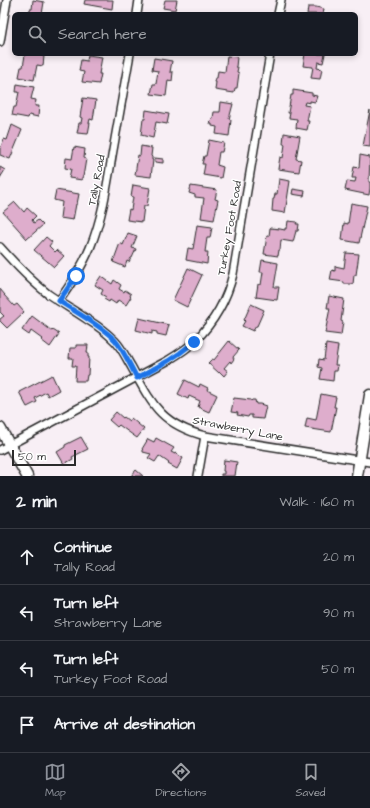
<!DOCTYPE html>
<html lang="en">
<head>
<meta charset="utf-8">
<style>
	body { margin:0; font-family:"Architects Daughter",sans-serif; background:#242831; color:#f1f3f6 }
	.scale { position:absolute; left:12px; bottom:10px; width:64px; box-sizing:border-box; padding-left:4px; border:2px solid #2b2b2b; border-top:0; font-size:11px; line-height:14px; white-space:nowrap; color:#2b2b2b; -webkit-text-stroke:3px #fff; paint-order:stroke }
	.stop { position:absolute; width:12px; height:12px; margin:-9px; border:3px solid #1a73e8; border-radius:50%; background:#fff }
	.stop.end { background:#1a73e8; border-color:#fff; box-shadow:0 1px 4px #0008 }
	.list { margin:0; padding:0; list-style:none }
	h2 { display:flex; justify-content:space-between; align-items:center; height:52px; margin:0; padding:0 16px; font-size:17px }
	h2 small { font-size:13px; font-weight:400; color:#9ea1a6 }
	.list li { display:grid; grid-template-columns:26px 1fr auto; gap:12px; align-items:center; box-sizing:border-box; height:56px; padding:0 16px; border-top:1px solid #363941 }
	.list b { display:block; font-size:15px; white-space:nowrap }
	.list p { margin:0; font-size:13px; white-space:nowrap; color:#9ea1a6 }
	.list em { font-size:13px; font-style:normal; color:#9ea1a6 }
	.icon { flex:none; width:22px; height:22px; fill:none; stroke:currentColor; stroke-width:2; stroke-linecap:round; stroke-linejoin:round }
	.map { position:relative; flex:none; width:370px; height:476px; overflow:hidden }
	.search { position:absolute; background:#171b24; box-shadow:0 2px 6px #0003; left:12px; right:12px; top:12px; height:44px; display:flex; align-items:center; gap:10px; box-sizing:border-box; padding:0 14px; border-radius:6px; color:#9ea1a6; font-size:15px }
	.sheet { height:276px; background:#171b24 }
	nav { display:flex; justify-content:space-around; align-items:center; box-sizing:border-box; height:56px; border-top:1px solid #363941; background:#171b24; font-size:11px; color:#9ea1a6 }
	nav a { display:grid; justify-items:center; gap:2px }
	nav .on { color:#8c9099 }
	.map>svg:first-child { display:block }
	.building { fill:#deadcc; stroke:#2b2b2b }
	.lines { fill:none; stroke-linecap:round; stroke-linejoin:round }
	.street-casing { stroke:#2b2b2b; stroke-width:10 }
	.secondary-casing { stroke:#2b2b2b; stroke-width:13 }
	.street { stroke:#fff; stroke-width:7 }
	.secondary { stroke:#fff; stroke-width:10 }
	.route { stroke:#1a73e8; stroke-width:5 }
	.labels { text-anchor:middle; stroke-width:3; stroke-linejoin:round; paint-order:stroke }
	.street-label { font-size:11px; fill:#2b2b2b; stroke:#fff }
</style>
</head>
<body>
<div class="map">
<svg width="370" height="476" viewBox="0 0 370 476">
	<rect width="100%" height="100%" fill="#f8eff5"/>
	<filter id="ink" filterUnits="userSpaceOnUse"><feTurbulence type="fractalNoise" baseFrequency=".025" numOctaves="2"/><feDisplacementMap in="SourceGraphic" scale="8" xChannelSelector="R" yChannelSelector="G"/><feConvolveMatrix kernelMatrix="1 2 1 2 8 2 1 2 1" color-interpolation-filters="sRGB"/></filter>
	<g filter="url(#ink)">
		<g class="building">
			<path d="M33,0L44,2L42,14H29L30,9H32Z"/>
			<path d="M85,0H113L112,9L84,4Z"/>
			<path d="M165,0H177L175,10L163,8Z"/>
			<path d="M308,7H316L324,9L323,14H307Z"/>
			<path d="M23,54H42V56H44L43,66L37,65L34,80L19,77L21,67H23L25,55Z"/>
			<path d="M305,54H325L323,63L318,62L317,68L322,69L320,79L311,78L313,67L303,66Z"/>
			<path d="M88,55L102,57L99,74H101L99,84L82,82L84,72L79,71L81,60L87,61Z"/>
			<path d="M227,56L237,57L236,67H238L237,72L239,73L237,88H235L234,93L215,90L216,82H214L215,78H217L218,71L225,72Z"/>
			<path d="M154,58L172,61L170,72H173L172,81L168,80L166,96L151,94L153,84H156L158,71L152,70Z"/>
			<path d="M17,84L34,87L31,99L36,100L35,106H39L38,117L29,115L28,118L12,115L14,107H16L19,92H16Z"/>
			<path d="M293,90L312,93V95L317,96L315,102L310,101V103L305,102L304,105L310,106L307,121H309L307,130L296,128L297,119L289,118L290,113H288L291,95H293Z"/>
			<path d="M83,98L96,100L93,120L90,119L89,123H90L88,134L77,133L79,123H81L82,118L80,117Z"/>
			<path d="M221,102L233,104L229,119L231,120L229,136L216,134L217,127L212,126V124H210L212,118H213L214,112H220Z"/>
			<path d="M146,110L169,114L167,124L156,122L153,138L141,135L143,119H145Z"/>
			<path d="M370,110V147L363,146Z"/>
			<path d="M12,125L22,130L10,159L0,155V149L4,139L7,140Z"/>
			<path d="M284,133L300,136L296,159L301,160L299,172L278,169L280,157L283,158L285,144H283Z"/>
			<path d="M209,140L224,143L222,152H219L217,165L223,167L221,178L203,175L205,164H202L204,156H206Z"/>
			<path d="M141,146L152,148L151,156L152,157V160H153L151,177L135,175L138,155L140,156Z"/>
			<path d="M74,147L85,149L84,158L86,159L83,177H82V180L69,178L71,169L65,168L66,158L72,159Z"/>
			<path d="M360,155L370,157L369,182L370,183V188L369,195L345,190L347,181L355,182L356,178H352L354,167L359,168Z"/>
			<path d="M155,158L163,159V163L155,162Z"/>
			<path d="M0,167L5,170L0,178Z"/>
			<path d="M279,179L290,181L285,213L272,211L273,199H274L275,194H277Z"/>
			<path d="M133,185L150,188L147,206H144L142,222L127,220L129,209L131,210L133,197H131Z"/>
			<path d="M191,186L217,190L215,199L218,200L214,220L201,218L204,198L195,197V195L189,193Z"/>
			<path d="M293,189L305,191L304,196L292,194Z"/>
			<path d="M56,190L79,194L77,204H76L73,220L60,218L62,202L54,200Z"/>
			<path d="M15,202L24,212L27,208L36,216L32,220L34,223L38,220L43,225L27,239L3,212Z"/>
			<path d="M351,203L367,206L359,243L342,240L344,223L348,224Z"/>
			<path d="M288,221L297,222L296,224H299L298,231H296L293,242L281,240L280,250H279L278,256L264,254L267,236H269L270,228L280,229L285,230V228H287Z"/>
			<path d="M197,225L212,227L210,238H207L205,252H208L207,264L186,260L188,248L193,249Z"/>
			<path d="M128,233L137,236L132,248L136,249L132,258H131L129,262L127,261L125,267L113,262L120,243L123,245Z"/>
			<path d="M46,237L52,242L49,246L55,252L57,250L64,256L54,267L34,250Z"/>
			<path d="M346,253L359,254L356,275H354L353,284H344V282L330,280L332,270L335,271V266L344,268Z"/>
			<path d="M262,260L278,263L274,287H279L277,300L256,297L258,284L261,285L263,272H260Z"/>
			<path d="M188,268L202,275L187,307L173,300Z"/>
			<path d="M101,276L112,284L114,280L121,285L119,289L124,292L125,290L131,294L130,296L131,297L126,305L118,300L116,304L110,300L109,302L104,299L106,297L101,294L103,290L95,285Z"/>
			<path d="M0,289L5,295H4L14,306L17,304L24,312L7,328L0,321V319L4,316L0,312Z"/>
			<path d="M329,296L344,299L341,321L343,322L341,335L325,333L330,308H327Z"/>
			<path d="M251,304L264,310L257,326H256L253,331L242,326L245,321L244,320Z"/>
			<path d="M32,316L52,331L53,330L59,334L50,347L41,340L42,339L31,331L29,335L22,330Z"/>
			<path d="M139,318L169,325L166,336L157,334V332L152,331V334L136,330Z"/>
			<path d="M229,341L239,350L233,357L234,359L231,363L230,361L224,368L228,371L224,376L220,372L219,373L208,363L212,359L214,360Z"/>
			<path d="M326,344L338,346L335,365H338L337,371H334L333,381L320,379L322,368L318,367L319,359L324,360Z"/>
			<path d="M76,345H88L87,353H88V357H89L88,375H87L86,381H75L76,366H72L73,358H69L70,348H76Z"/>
			<path d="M52,375L59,390L48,396L46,392L35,398L37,402L27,407L19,392Z"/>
			<path d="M185,380L199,387L200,384L208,388L207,390L217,395L209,412L198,407L200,401L189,396L188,399L178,394Z"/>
			<path d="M321,394L336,397L334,407H336L331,432L305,428L307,418L316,420Z"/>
			<path d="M234,398L251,400V401L252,400H255L256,404H260L266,406L263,419L252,418V415H249L248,417L237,415L238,413L231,412Z"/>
			<path d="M116,412L123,418L124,417L129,421L131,418L144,429L137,438L123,428L119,425L117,427L109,420Z"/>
			<path d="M81,437L88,449L72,457L73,459L64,464L57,452L65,447V445Z"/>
			<path d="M156,438L174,448L171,452L175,454V453L183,458L177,469L168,464L169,463L159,456L155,462L148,458L151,454L143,452V450L142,449L148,439L154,442Z"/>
			<path d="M224,460L237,462L235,476H221V474H224V471H223Z"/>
			<path d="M136,470L143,476H131Z"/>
		</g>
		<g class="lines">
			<defs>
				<g id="street">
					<path d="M137,14L139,0"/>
					<path d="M278,14L281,0"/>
					<path d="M0,42L7,0"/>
					<path d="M0,247C15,264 30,280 48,294C61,303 75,311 88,320C98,326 107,333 115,341C122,348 126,358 131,366C152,404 160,424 205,436L370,462"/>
					<path d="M59,301C71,284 82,267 90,248C102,219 107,187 112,156C118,122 124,88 130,54"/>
					<path d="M0,450L167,361C177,355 187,349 195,341C213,323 227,299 233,274L270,54"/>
					<path d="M198,476L205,436"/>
				</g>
				<g id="secondary">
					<path d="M0,428L27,476"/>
					<path d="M357,476L370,395"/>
				</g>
			</defs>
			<use href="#street" class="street-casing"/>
			<use href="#secondary" class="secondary-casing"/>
			<use href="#street" class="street"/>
			<use href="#secondary" class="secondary"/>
		</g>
	</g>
	<g class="lines" filter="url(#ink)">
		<path class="route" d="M76,276L59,301C77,313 100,325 115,340C124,351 130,365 137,378L168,361L180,353L194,342"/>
	</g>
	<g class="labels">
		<g class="street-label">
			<text transform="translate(96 180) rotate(-79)" y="4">Tally Road</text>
			<text transform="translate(229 228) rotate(-80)" y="4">Turkey Foot Road</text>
			<text transform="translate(238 428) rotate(11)" y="4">Strawberry Lane</text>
		</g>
	</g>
</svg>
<div class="scale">50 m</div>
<div class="stop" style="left:76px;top:276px"></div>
<div class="stop end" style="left:194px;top:342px"></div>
<div class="search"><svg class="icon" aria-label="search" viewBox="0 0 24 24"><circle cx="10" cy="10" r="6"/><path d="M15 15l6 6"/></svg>Search here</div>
</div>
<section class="sheet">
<h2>2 min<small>Walk · 160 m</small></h2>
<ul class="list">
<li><svg class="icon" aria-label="ahead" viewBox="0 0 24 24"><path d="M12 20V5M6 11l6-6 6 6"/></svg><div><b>Continue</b><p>Tally Road</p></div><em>20 m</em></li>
<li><svg class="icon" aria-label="left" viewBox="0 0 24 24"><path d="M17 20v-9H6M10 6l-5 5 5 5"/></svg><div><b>Turn left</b><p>Strawberry Lane</p></div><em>90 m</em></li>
<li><svg class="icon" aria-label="left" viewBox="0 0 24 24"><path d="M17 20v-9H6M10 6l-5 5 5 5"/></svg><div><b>Turn left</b><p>Turkey Foot Road</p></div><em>50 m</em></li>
<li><svg class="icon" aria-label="arrive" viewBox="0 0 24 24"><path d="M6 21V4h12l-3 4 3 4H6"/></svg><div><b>Arrive at destination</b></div></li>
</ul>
</section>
<nav>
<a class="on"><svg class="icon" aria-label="map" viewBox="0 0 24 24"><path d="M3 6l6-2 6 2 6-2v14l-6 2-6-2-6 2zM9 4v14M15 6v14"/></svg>Map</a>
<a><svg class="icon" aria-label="directions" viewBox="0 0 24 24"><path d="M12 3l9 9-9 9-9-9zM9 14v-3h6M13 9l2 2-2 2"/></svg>Directions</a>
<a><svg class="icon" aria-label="saved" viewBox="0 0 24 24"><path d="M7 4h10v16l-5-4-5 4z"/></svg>Saved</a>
</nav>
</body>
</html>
